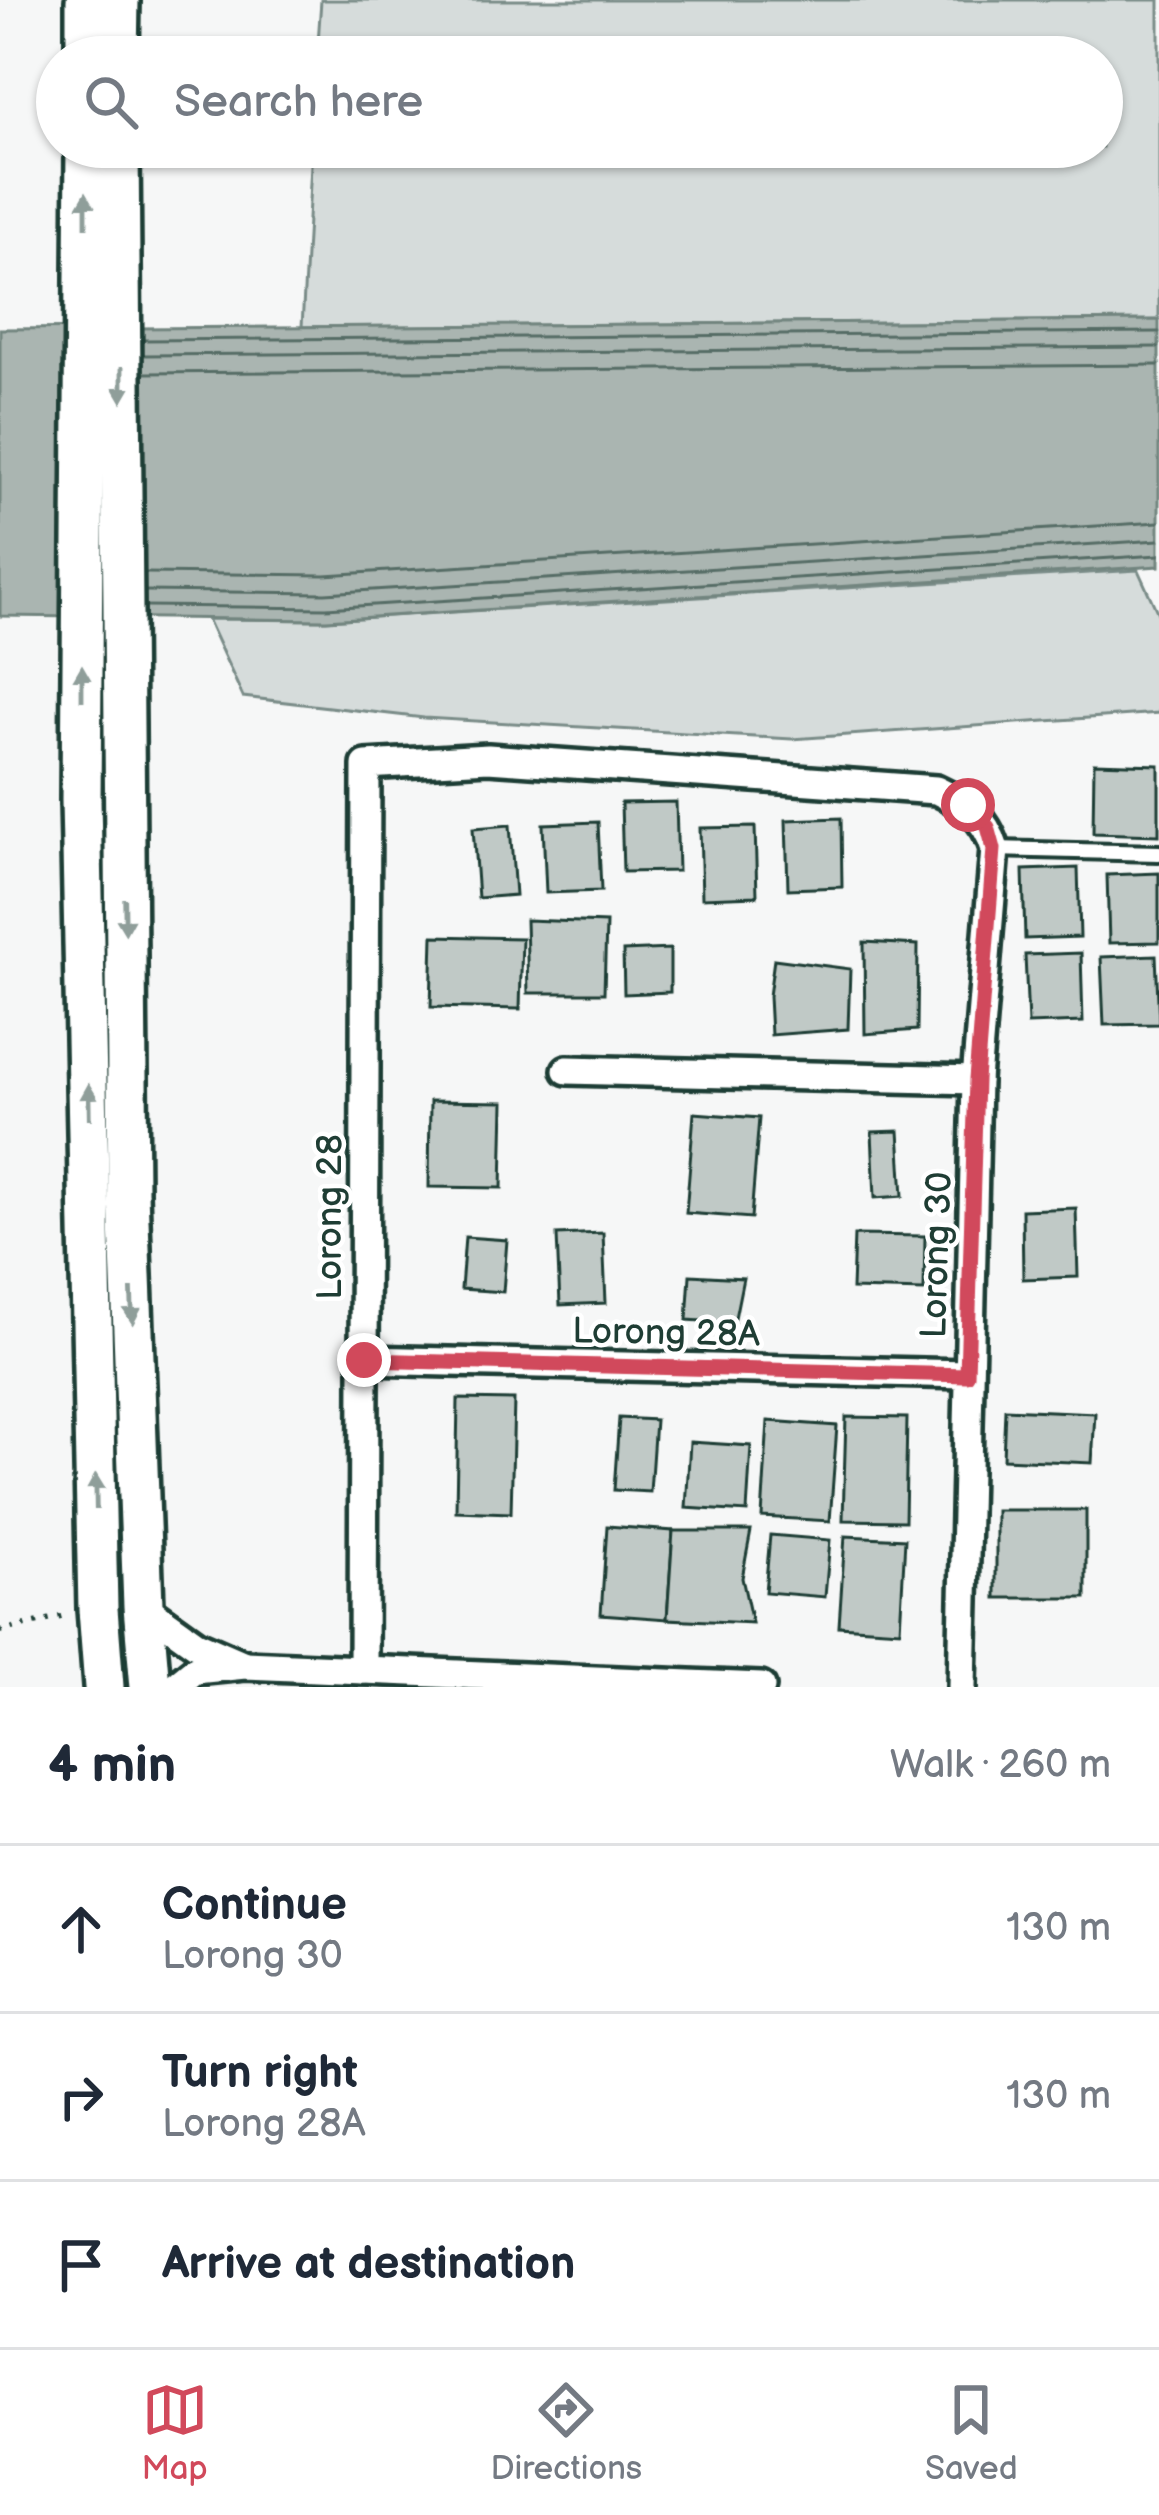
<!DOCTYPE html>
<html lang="en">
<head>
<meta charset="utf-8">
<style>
	body { margin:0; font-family:"Balsamiq Sans",sans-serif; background:#f6f6f7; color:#1f2937 }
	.stop { position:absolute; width:36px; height:36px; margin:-27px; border:9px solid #d1495b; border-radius:50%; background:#fff }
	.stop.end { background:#d1495b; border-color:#fff; box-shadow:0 3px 12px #0008 }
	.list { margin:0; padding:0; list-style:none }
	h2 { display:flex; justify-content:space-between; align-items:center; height:156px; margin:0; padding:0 48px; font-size:51px }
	h2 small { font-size:39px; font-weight:400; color:#747a83 }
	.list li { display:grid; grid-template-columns:78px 1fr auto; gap:36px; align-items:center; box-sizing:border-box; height:168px; padding:0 48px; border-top:3px solid #e0e1e3 }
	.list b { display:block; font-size:45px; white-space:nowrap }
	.list p { margin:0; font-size:39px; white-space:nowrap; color:#747a83 }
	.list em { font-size:39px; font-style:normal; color:#747a83 }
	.icon { flex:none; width:66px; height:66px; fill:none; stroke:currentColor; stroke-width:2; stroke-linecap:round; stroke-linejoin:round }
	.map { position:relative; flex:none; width:1159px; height:1687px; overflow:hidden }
	.search { position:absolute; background:#fff; box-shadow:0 3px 9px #0004; left:36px; right:36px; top:36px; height:132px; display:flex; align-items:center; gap:30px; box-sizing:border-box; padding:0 42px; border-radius:66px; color:#747a83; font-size:45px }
	.sheet { height:660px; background:#fff }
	nav { display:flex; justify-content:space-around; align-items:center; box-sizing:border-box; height:168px; border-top:3px solid #e0e1e3; background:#fff; font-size:33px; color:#747a83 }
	nav a { display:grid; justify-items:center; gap:6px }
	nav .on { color:#d1495b }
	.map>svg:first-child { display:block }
	.green { fill:#d6dcdb; stroke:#7a8c88; stroke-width:3 }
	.water { fill:#aab5b1; stroke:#72857f; stroke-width:3 }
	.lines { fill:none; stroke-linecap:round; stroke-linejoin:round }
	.shore { stroke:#576d66; stroke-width:3 }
	.building { fill:#c0c9c6; stroke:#1f3d34; stroke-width:3 }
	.lane-casing { stroke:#1f3d34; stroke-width:22 }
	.street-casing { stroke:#1f3d34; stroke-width:36 }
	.secondary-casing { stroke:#1f3d34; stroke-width:48 }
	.path { stroke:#1f3d34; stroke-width:6; stroke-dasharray:3 9; stroke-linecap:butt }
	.lane { stroke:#fff; stroke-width:14 }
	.street { stroke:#fff; stroke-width:27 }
	.secondary { stroke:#fff; stroke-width:39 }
	.oneway { fill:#8f9e9a }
	.route { stroke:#d1495b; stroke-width:15 }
	.labels { text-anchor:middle; stroke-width:9; stroke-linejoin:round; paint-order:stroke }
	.street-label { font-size:36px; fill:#1f3d34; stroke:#fff }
</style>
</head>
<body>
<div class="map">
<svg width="1159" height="1687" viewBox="0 0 1159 1687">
	<rect width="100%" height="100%" fill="#f6f7f7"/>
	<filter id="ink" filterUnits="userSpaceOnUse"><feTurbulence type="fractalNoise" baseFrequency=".00833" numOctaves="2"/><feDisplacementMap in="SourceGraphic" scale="24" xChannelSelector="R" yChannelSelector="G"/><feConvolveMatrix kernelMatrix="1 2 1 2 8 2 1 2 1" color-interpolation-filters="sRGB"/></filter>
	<g filter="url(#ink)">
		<g class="green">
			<path d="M321,0H1159V320L302,327L312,147H1102V57H317Z"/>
			<path d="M1138,570L1159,616V713L792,739L424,718L243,697L207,619L326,620Z"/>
		</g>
		<path class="water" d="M1159,320V566L326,620L0,616V329Z"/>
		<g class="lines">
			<g class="shore">
				<path d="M143,340L1159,332"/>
				<path d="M143,355L1159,347"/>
				<path d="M143,373L1159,365"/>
				<path d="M145,573L325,575L1159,522"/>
				<path d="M145,591L325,593L1159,540"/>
				<path d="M145,606L326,608L1159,555"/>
			</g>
		</g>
		<g class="building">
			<path d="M1094,763L1159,765V835L1093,833Z"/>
			<path d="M676,802L678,871L623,872L621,803Z"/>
			<path d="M841,818L842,887L788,889L786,820Z"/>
			<path d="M598,822L601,891L546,893L543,824Z"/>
			<path d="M510,825L515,895L478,898L473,828Z"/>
			<path d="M755,827L757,896L702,898L700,828Z"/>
			<path d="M1078,868L1080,937L1025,939L1023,870Z"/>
			<path d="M1159,873V942L1109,943L1107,875Z"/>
			<path d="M526,920L606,923L604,993H528Z"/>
			<path d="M433,936L522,938L520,1009L431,1007Z"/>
			<path d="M864,942L918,945L917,1030L865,1034Z"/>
			<path d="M670,949V992L624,994L623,951Z"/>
			<path d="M1081,953L1083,1022L1028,1024L1025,955Z"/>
			<path d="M1156,955L1159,1024L1104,1025L1101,957Z"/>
			<path d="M774,959L850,969L848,1029L771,1035L769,996Z"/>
			<path d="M430,1101L504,1102L502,1188L429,1187Z"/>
			<path d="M694,1113L759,1118L751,1218L686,1213Z"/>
			<path d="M899,1131L903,1196L875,1198L872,1132Z"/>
			<path d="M1076,1208L1078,1277L1023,1279L1022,1210Z"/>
			<path d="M603,1233L606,1303L560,1305L557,1235Z"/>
			<path d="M854,1235L925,1236L924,1291L852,1289Z"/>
			<path d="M465,1237L507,1240L503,1292L461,1289Z"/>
			<path d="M690,1275L743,1278L734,1323L687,1320Z"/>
			<path d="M458,1399L514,1400L511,1513L456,1511Z"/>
			<path d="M1005,1409L1095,1413L1092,1463L1003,1459Z"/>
			<path d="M846,1417L907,1418L905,1521L843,1520Z"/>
			<path d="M619,1418L655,1420L650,1492L614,1490Z"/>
			<path d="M768,1421L837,1426L830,1521L762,1517Z"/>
			<path d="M690,1442L751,1446L747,1512L686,1508Z"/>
			<rect x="996" y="1510" width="90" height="88"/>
			<path d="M607,1526L673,1531L667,1619L601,1614Z"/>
			<path d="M673,1531H751L742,1578L752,1623L667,1619Z"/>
			<path d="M770,1535L830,1540L825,1597L765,1592Z"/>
			<path d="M845,1536L905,1539L900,1630L839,1626Z"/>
		</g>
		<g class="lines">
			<defs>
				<path id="lane" d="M995,849L1159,853"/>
				<g id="street">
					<path d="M567,1070L976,1080"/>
					<path d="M364,1360L967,1374"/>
					<path d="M143,1606L196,1644L242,1664"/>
					<path d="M363,1670L366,765L488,758L936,790C966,804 985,816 995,849L976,1080L962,1687"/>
					<path d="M174,1687L195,1670L245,1665L761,1687"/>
				</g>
				<g id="secondary">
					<path d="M86,57V0"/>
					<path d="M118,57L119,0"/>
					<path d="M86,147L81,800L98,1609L104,1687"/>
					<path d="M119,147L128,1193L143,1606L150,1687"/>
				</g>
			</defs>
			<use href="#lane" class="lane-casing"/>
			<use href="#street" class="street-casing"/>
			<use href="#secondary" class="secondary-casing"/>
			<path class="path" d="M0,1631L65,1616"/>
			<use href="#lane" class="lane"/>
			<use href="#street" class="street"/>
			<use href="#secondary" class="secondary"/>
		</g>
		<defs><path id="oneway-solid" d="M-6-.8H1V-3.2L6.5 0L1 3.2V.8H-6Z" transform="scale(3)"/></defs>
		<g class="oneway">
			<use href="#oneway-solid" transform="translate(86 210) rotate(-90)"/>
			<use href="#oneway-solid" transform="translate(122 384) rotate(90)"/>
			<use href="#oneway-solid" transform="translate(82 683) rotate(-90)"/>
			<use href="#oneway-solid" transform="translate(125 916) rotate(89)"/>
			<use href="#oneway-solid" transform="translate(89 1102) rotate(-91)"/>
			<use href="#oneway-solid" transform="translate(132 1306) rotate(88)"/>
			<use href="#oneway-solid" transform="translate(96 1492) rotate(-91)"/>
		</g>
	</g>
	<g class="lines" filter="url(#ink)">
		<path class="route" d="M364,1360L967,1375L976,1080L994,849L988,827L968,805"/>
	</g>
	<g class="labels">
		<g class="street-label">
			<text transform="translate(328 1217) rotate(-90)" y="13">Lorong 28</text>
			<text transform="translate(935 1255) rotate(-88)" y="13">Lorong 30</text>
			<text transform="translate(666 1331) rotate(1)" y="13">Lorong 28A</text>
		</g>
	</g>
</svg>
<div class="stop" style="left:968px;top:805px"></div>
<div class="stop end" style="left:364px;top:1360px"></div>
<div class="search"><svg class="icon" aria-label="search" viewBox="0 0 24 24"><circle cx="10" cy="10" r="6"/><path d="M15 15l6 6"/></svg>Search here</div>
</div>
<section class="sheet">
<h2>4 min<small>Walk · 260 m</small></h2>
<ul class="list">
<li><svg class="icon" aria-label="ahead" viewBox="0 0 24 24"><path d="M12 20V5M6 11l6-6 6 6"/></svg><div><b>Continue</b><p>Lorong 30</p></div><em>130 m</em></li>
<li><svg class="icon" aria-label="right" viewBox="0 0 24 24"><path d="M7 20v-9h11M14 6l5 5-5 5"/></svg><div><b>Turn right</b><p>Lorong 28A</p></div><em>130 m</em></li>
<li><svg class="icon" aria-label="arrive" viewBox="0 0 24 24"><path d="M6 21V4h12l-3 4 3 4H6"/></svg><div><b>Arrive at destination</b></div></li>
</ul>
</section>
<nav>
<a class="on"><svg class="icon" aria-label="map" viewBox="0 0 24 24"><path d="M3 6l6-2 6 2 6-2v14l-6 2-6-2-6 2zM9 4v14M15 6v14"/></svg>Map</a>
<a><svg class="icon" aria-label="directions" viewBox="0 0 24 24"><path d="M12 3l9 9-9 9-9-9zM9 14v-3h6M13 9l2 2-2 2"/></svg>Directions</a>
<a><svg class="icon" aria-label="saved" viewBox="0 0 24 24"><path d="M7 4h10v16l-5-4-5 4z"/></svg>Saved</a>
</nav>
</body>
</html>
